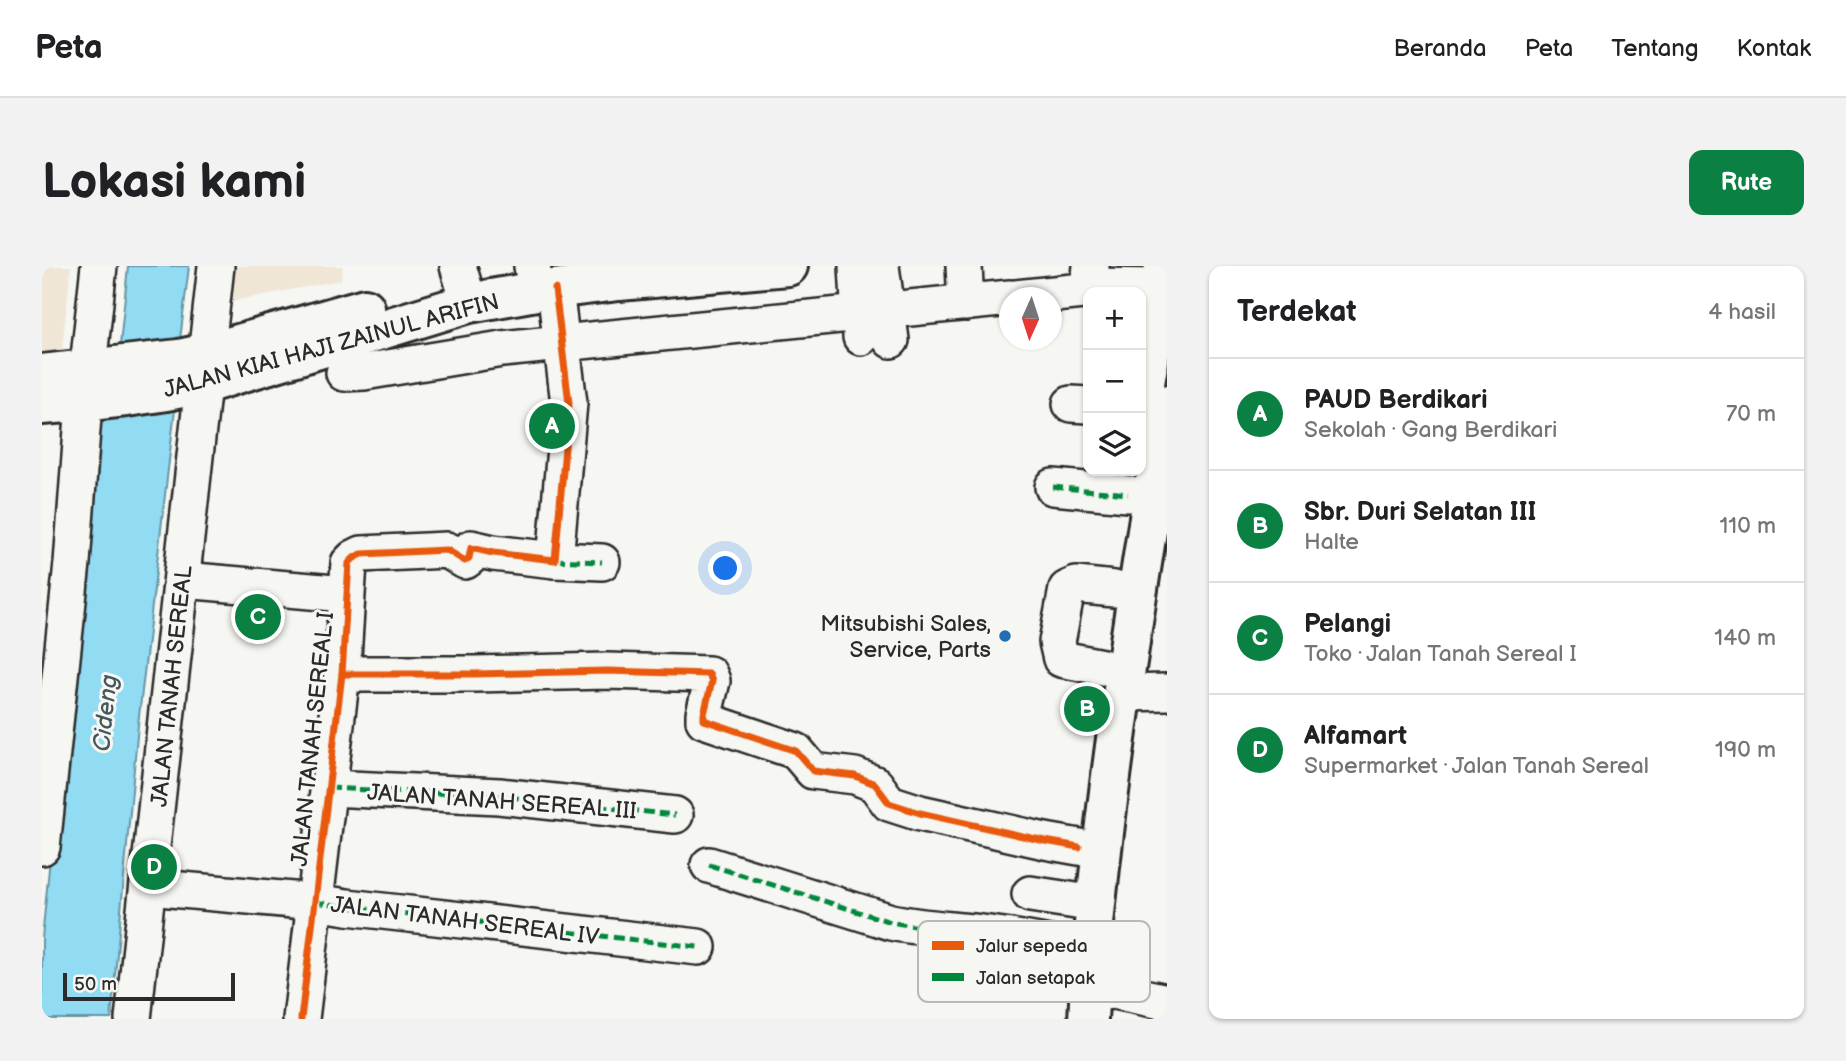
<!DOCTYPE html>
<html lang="id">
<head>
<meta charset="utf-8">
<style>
	body { margin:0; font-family:"Balsamiq Sans",sans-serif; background:#f2f2f2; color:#202124 }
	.controls { position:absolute; right:21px; top:21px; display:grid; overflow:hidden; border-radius:14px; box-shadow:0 2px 5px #0004 }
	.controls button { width:63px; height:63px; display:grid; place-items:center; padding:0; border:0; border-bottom:2px solid #e0e0e0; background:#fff; color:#202124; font:35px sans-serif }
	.compass { position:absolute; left:957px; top:21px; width:63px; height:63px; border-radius:50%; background:#fff; box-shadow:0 2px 5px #0004; rotate:183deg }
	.scale { position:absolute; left:21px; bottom:18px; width:172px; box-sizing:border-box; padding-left:7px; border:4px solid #2b2b2b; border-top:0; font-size:19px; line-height:24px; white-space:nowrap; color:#2b2b2b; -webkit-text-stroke:5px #f6f6f2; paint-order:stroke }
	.you { position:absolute; left:684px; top:303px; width:24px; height:24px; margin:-18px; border:5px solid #fff; border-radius:50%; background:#1a73e8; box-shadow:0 0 0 10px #1a73e833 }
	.badge { display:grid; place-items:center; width:46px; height:46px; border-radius:50%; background:#0b8043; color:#fff; font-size:23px; font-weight:700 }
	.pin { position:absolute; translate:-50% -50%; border:4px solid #fff; box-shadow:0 2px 7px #0006 }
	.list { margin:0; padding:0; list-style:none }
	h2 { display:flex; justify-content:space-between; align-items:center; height:91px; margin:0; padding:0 28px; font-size:30px }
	h2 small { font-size:23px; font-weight:400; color:#757577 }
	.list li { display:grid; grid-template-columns:46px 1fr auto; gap:21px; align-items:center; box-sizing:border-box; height:112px; padding:0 28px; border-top:2px solid #e0e0e0 }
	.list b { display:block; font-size:26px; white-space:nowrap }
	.list p { margin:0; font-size:23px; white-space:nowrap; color:#757577 }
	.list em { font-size:23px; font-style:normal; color:#757577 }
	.icon { flex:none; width:38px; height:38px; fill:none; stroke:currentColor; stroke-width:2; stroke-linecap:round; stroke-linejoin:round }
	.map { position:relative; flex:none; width:1125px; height:753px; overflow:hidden; border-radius:14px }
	header { display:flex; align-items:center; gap:42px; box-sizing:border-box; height:98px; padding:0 35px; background:#fff; border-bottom:2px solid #e0e0e0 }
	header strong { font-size:33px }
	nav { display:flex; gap:38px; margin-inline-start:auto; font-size:24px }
	.intro { display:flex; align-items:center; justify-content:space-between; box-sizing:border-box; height:168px; padding:0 42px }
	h1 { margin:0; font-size:49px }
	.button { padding:18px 32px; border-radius:14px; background:#0b8043; color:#fff; font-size:24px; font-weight:700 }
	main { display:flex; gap:42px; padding:0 42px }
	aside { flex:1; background:#fff; border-radius:14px; box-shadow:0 2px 5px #0004 }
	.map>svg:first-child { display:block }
	.built { fill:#f0e6d6 }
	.water { fill:#91dbf3; stroke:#6895a3; stroke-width:2 }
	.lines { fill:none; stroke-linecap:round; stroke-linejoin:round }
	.minor-casing { stroke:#2b2b2b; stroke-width:40 }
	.major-casing { stroke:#2b2b2b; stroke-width:44 }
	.minor { stroke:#f6f6f2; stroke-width:35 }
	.major { stroke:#f6f6f2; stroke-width:38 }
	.quiet { stroke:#00873e; stroke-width:5; stroke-dasharray:10 5; stroke-linecap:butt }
	.cycleway-casing { stroke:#f6f6f2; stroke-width:11 }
	.cycleway { stroke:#e8590c; stroke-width:7 }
	.poi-dot { fill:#1f6fb2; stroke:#f6f6f2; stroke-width:2.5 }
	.labels { text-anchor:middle; stroke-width:6; stroke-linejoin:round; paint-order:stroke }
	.street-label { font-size:23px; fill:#2b2b2b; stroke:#f6f6f2 }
	.poi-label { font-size:23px; fill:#2b2b2b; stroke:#f6f6f2; text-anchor:end }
	.water-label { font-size:24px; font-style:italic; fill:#44575d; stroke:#f6f6f2 }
	.key { fill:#f6f6f2; stroke:#b9b9b6; stroke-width:2 }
	.key-label { font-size:19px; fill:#2b2b2b }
</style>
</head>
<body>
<header>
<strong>Peta</strong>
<nav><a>Beranda</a><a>Peta</a><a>Tentang</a><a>Kontak</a></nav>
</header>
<div class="intro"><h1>Lokasi kami</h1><a class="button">Rute</a></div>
<main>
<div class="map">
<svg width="1125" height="753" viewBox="0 0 1125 753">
	<rect width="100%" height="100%" fill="#f6f6f2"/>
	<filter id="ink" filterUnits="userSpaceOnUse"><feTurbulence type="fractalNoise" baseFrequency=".0143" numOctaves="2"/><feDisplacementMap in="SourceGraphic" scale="14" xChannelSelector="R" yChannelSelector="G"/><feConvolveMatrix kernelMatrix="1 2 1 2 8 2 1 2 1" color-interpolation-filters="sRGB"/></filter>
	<g filter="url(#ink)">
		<g class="built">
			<path d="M0,0H29L20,85H0Z"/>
			<path d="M179,0H301L299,14L175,38Z"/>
		</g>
		<g class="water">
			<path d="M86,0H147L137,82L77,89Z"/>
			<path d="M134,135L96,459L69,753H0V672L53,145Z"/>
		</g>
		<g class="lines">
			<defs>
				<g id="minor">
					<path d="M416,0L427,37"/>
					<path d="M490,0L494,25"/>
					<path d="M815,0L819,71"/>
					<path d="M839,0L849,74"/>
					<path d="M922,0L924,37"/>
					<path d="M1047,20L1119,21"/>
					<path d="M974,32L1041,25L1047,20L1049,0"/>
					<path d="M302,107L322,106L460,83L968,32"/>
					<path d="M1029,138L1046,139"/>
					<path d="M1011,221L1086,228"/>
					<path d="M513,294L560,296"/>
					<path d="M141,314L304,328"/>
					<path d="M1060,401L1019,393L1015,376L1025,323L1034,319L1072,323"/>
					<path d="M300,408H433L565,405L667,408L670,415L662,448V454L754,485L771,505L813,510L833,518L847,537L878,547L1003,575L1037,581"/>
					<path d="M1081,427L1125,426"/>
					<path d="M287,522L457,530L633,549"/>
					<path d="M0,581L30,297L42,137L57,0"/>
					<path d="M667,599L849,656C878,662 903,663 931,666C964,670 997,675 1029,683"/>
					<path d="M106,621L273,636L305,641L656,681"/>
					<path d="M988,628L1034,635"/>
					<path d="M1048,727L1072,725L1125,736"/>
					<path d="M91,753L174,0"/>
					<path d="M259,753L300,408L307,297L312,292L320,288L405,284L423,295L427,292L429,282L451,287L513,294L527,137L513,23"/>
				</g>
				<g id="major">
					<path d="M0,108L137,93L165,87L323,42"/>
					<path d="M0,139C54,136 109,129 162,118L427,37L494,25L577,15L746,0"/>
					<path d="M1099,142L1122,0"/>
					<path d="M1046,753C1048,725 1048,696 1051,668C1068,491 1097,315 1125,139"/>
				</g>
			</defs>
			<use href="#minor" class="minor-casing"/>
			<use href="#major" class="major-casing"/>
			<use href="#minor" class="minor"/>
			<use href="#major" class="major"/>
			<g class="quiet">
				<path d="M1011,221L1086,228"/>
				<path d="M513,294L560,296"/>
				<path d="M287,522L457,530L633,549"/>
				<path d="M667,599L849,656C878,662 903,663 931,666C964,670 997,675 1029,683"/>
				<path d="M273,636L305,641L656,681"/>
			</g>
			<defs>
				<g id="cycleway">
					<path d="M300,408H433L565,405L667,408L670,415L662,448V454L754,485L771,505L813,510L833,518L847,537L878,547L1003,575L1037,581"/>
					<path d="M259,753L300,408L307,297L312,292L320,288L405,284L423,295L427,292L429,282L451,287L513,294L527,137L513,23"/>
				</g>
			</defs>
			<use href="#cycleway" class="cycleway-casing"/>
			<use href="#cycleway" class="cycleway"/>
		</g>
	</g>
	<circle class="poi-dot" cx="963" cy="370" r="7"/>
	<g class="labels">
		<g class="street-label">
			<text transform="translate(289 79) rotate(-15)" y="8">JALAN KIAI HAJI ZAINUL ARIFIN</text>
			<text transform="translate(129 420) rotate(-84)" y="8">JALAN TANAH SEREAL</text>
			<text transform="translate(270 473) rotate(-84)" y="8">JALAN TANAH SEREAL I</text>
			<text transform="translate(460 535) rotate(4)" y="8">JALAN TANAH SEREAL III</text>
			<text transform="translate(423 654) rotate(7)" y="8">JALAN TANAH SEREAL IV</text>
		</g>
		<g class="poi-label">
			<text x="949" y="365">Mitsubishi Sales,<tspan x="949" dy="26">Service, Parts</tspan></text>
		</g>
		<g class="water-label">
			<text transform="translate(63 447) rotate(-84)" y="8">Cideng</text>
		</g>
	</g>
	<rect x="876" y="655" width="232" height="81" rx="10" class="key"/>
	<rect x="890" y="675" width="32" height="9" fill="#e8590c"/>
	<rect x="890" y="707" width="32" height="8" fill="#00873e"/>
	<g class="key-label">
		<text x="934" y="686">Jalur sepeda</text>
		<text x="934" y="718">Jalan setapak</text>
	</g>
</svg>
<div class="controls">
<button>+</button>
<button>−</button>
<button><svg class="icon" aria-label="layers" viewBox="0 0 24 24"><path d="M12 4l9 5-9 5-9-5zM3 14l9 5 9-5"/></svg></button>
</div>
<svg class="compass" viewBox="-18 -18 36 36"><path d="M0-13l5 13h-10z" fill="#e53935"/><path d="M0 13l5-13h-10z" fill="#757577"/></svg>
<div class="scale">50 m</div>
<div class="you"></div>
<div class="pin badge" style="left:510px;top:160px">A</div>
<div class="pin badge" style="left:1045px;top:443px">B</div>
<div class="pin badge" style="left:216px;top:351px">C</div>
<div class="pin badge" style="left:112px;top:601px">D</div>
</div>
<aside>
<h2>Terdekat<small>4 hasil</small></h2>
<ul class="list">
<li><span class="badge">A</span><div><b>PAUD Berdikari</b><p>Sekolah · Gang Berdikari</p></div><em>70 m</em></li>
<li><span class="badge">B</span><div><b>Sbr. Duri Selatan III</b><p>Halte</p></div><em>110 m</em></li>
<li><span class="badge">C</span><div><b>Pelangi</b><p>Toko · Jalan Tanah Sereal I</p></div><em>140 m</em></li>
<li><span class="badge">D</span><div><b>Alfamart</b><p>Supermarket · Jalan Tanah Sereal</p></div><em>190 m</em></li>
</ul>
</aside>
</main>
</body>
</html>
